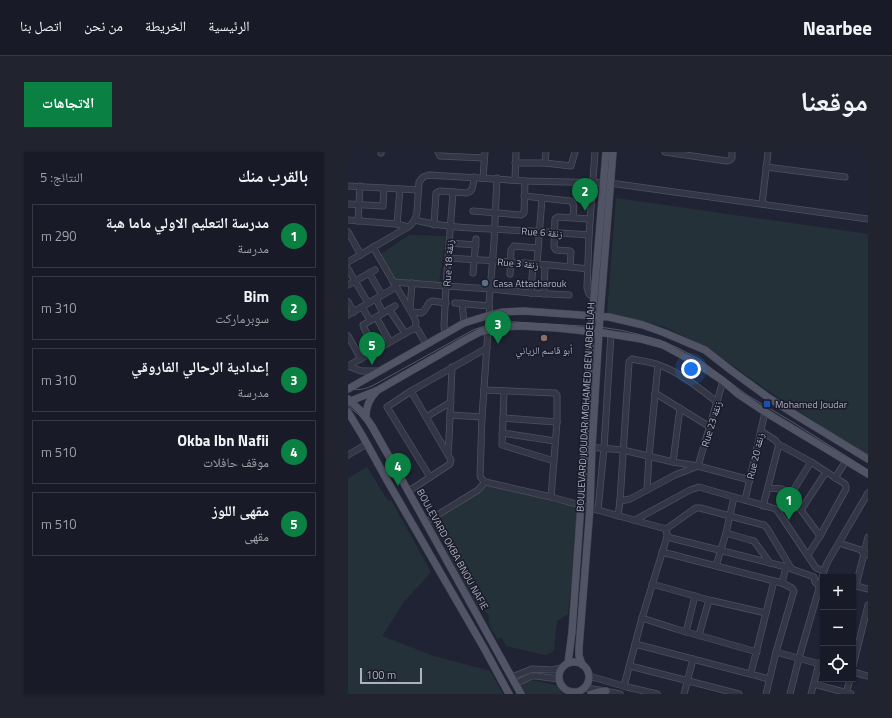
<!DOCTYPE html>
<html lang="ar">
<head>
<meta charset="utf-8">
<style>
	body { margin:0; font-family:"Titillium Web","Noto Naskh Arabic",sans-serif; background:#21232f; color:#f1f3f6; direction:rtl }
	.controls { position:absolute; right:12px; bottom:12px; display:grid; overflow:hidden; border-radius:0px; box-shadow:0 1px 3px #0004 }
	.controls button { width:36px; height:36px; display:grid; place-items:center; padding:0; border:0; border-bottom:1px solid #363844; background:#181a27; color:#f1f3f6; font:20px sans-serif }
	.scale { position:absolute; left:12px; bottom:10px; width:62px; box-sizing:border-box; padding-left:4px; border:2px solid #adafc2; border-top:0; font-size:11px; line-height:14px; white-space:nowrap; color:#adafc2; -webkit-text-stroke:3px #191b29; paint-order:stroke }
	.you { position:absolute; left:343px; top:217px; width:14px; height:14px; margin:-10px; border:3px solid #fff; border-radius:50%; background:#1a73e8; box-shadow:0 0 0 6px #1a73e833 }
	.badge { display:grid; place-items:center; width:26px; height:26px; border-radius:50%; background:#0b8043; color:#fff; font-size:13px; font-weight:700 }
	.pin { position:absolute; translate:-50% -33px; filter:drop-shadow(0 1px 2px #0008) }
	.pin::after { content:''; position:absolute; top:21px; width:14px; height:12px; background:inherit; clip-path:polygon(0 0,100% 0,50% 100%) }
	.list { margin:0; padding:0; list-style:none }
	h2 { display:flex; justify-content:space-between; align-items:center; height:52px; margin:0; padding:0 16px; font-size:17px }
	h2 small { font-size:13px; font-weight:400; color:#9fa1a7 }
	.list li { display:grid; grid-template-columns:26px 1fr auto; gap:12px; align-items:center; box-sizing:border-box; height:64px; margin:0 8px 8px; padding:0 8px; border:1px solid #363844; border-radius:0px }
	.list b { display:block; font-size:15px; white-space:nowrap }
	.list p { margin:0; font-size:13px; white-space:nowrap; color:#9fa1a7 }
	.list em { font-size:13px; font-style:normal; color:#9fa1a7 }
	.icon { flex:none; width:22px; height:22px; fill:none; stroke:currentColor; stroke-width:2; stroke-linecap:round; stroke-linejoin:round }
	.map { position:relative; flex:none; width:520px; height:542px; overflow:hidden; direction:ltr; border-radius:0px }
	header { display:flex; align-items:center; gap:24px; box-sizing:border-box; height:56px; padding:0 20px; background:#181a27; border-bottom:1px solid #363844 }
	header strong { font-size:19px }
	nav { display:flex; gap:22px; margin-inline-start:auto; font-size:14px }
	.intro { display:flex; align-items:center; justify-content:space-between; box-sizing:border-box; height:96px; padding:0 24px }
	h1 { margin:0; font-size:28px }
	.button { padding:10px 18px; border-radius:0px; background:#0b8043; color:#fff; font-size:14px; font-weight:700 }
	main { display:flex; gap:24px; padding:0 24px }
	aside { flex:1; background:#181a27; border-radius:0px; box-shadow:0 1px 3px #0004 }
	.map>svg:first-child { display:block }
	.green { fill:#253138 }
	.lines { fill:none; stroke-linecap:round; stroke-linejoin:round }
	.minor-casing { stroke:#4e5060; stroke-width:7 }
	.major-casing { stroke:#3d3f4e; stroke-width:8 }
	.minor { stroke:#333645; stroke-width:5.5 }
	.major { stroke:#515465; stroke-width:7 }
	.tram { stroke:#55586c; stroke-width:1 }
	.service-dot { fill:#5c6f8a; stroke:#191b29; stroke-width:1.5 }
	.education-dot { fill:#8d6e63; stroke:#191b29; stroke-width:1.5 }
	.transit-dot { fill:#1a4fb4; stroke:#191b29; stroke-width:1.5 }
	.labels { text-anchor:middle; stroke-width:3; stroke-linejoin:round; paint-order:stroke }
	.street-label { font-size:10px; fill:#adafc2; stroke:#191b29 }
	.poi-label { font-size:10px; fill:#adafc2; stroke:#191b29; text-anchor:start }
</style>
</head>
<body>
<header>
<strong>Nearbee</strong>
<nav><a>الرئيسية</a><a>الخريطة</a><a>من نحن</a><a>اتصل بنا</a></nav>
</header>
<div class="intro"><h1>موقعنا</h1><a class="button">الاتجاهات</a></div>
<main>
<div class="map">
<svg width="520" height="542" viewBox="0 0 520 542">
	<rect width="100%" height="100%" fill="#202334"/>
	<g class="green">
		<path d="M268,46L520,82V305L416,236L362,197L317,175L259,162Z"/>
		<path d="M61,83L98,84L91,131L46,127L33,102Z"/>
		<path d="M19,315L40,349L43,348L83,420L55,451L34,484L86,504L142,519L155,542H0V326Z"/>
		<path d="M139,332L231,356L220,462L209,469L206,498L203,501L197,503L158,494L153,485L150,487C147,483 144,480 143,476C137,464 147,463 130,457L97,396L98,392L94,387L91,386L83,370Z"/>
		<path d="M182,528L208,533L215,542H176L171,534Z"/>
	</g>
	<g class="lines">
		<defs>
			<g id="minor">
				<path d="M90,0L92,4L136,6"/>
				<path d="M317,0L379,9L382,8L384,6V0"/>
				<path d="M33,1V0"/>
				<path d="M167,11H197L223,14L227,0"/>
				<path d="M197,11L198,0"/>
				<path d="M418,15L497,25"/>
				<path d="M135,26L137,0"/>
				<path d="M167,28L168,0"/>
				<path d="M0,34L70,38"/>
				<path d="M52,37L49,72L60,75"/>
				<path d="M176,44L222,49C228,51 225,59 225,65"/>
				<path d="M0,52L35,54L36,36"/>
				<path d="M414,52L420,0"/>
				<path d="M125,59L173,63L176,61L177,29"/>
				<path d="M0,68L49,72"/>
				<path d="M67,68C98,76 129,76 161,78C188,79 214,81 241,83"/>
				<path d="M10,69L12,34"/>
				<path d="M86,73L88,41L92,39L119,41C126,39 125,32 126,25"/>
				<path d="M0,80L13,103"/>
				<path d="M101,91L128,93"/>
				<path d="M25,95L66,165L68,171L67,177"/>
				<path d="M100,106C146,109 193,111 239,117"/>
				<path d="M0,110L60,75C66,71 68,66 69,60L71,30L75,25L81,23L177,29L262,31L520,67"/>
				<path d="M189,112L194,46"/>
				<path d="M222,115L223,100L222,99L208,98L206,95L207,67L210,65L242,67"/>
				<path d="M0,117L20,151"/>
				<path d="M21,121L34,143"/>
				<path d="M125,121L128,87"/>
				<path d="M162,122L163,98L166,94L190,96"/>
				<path d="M45,130L98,134L143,137L183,141L221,143"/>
				<path d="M0,133L27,118"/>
				<path d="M183,141L185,112"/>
				<path d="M196,142L197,113"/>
				<path d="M246,146L241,142L239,136L241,83L247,0"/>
				<path d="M28,147L35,161"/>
				<path d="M0,150L6,160"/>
				<path d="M107,151L141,154"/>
				<path d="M114,151L116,171"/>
				<path d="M14,155L22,168"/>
				<path d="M41,157L57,181"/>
				<path d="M62,157L64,131"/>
				<path d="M64,160L73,161L76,159L81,151L84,149L98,151"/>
				<path d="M0,163L48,135"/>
				<path d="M142,163L141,152L146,90L149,26"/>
				<path d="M28,165L42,190"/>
				<path d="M140,178L134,265L132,324L134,327L137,330L203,345L318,377L345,358L348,356H352L416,373L419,376L443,416"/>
				<path d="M97,181L96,174L98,134L105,40"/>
				<path d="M0,184L13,207"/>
				<path d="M28,198L16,176L15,173L47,154"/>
				<path d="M0,214L65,177H68L70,178L78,192"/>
				<path d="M0,214L13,219H30"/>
				<path d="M136,238L207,241L209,243V270L203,345"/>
				<path d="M156,240L154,293L206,309"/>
				<path d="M307,241L362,275"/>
				<path d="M102,263L134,265"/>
				<path d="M78,265L103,250"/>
				<path d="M155,266L209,270"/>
				<path d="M413,279L427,288L432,294"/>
				<path d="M154,281L207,289"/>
				<path d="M241,295L275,298L325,310L350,314L375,229"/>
				<path d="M100,301L101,287L104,215"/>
				<path d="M0,303L19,292"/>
				<path d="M325,310L332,256"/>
				<path d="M82,325L39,255L63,239L139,196"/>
				<path d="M487,326L498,309"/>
				<path d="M421,336L434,337L443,342L453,358L472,384"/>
				<path d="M299,338L301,304L310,213"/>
				<path d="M61,339L102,312L103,308L63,239"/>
				<path d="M443,342L463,310"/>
				<path d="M397,348L417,260"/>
				<path d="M272,349L282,347L327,323L350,314L402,328"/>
				<path d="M415,354L430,296L432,294H434L463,310L497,332L498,335V337L472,384L460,403"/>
				<path d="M250,358L256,296L263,182"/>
				<path d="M453,358L478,320"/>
				<path d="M270,364L272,349L281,210L284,207C293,209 303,210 311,213C333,221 351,236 369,250"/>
				<path d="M287,368L342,338L351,335L428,357L431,361L468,416L476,419"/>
				<path d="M78,370L130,338L137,330"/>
				<path d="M378,381L402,388L406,389L422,411"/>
				<path d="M319,385L438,415L466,425L467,430L472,435"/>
				<path d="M491,391L513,398L515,401L520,403"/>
				<path d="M314,400L434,431L444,436L446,439L428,500L418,542"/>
				<path d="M368,414L378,381L386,345"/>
				<path d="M434,431L438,415"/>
				<path d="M304,432L361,448L418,461"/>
				<path d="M505,433L520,437"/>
				<path d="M508,434L520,385"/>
				<path d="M294,466L328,477L409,500"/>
				<path d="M338,480L347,444"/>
				<path d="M351,483L361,448"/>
				<path d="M287,492L421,527"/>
				<path d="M428,500L475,513"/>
				<path d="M282,514L391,542"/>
				<path d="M505,514L520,453"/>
				<path d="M505,520L520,524"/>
				<path d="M403,521L426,429"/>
				<path d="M241,524L279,535L309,542"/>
				<path d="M164,525L184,517L205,518L213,516"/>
				<path d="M167,532L183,524H188L211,527"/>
				<path d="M466,532L503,542"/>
				<path d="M276,534L294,466L319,385V382L318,377"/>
				<path d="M237,536L251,538L272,542"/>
				<path d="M336,542L345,507"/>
				<path d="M442,542L451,506L476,419L479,411L520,341"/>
				<path d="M463,542L471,511"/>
				<path d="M498,542L502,527"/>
			</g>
			<g id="major">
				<path d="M0,237L116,171L142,163L155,160L176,159L261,165L295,173L317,181L357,198L384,219L421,246L451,265L520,307"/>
				<path d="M0,247L14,260L24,274L173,542"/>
				<path d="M0,250L30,238L117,188L132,180L140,178L155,175L172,174L209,176L256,181L293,187L315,193L350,212L375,229L390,242L417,260L520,322"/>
				<path d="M0,260L14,283L40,330L136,496L161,542"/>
				<path d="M18,265C18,255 21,247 28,240"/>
				<circle cx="226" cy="525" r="15"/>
				<path d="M220,511L224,480L237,294L243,180L258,0"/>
				<path d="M234,512L231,504V496L242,356L244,295L252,164L265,0"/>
				<path d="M243,542L250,540L258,539"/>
			</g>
		</defs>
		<use href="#minor" class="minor-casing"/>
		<use href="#major" class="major-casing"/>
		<use href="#minor" class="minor"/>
		<use href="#major" class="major"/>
		<g class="tram">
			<path d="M0,235C10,239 14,238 24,234L125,178L151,169L251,175L272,178L289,182L312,188L330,196L351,207L399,243L446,271L520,318"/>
			<path d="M0,254L11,263L18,271L82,381L170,542"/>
		</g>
	</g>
	<circle class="service-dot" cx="137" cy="131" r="4"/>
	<circle class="education-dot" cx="196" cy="186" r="4"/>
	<rect class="transit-dot" x="415" y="248" width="8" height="8" rx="2"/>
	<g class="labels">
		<g class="street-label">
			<text transform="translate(194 80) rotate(4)" y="4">Rue 6 زنقة</text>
			<text transform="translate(100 111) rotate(-86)" y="4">Rue 18 زنقة</text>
			<text transform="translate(170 111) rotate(5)" y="4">Rue 3 زنقة</text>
			<text transform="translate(237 255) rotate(-87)" y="4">BOULEVARD JOUDAR MOHAMED BEN ABDELLAH</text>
			<text transform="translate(363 272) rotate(-73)" y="4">Rue 23 زنقة</text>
			<text transform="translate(407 304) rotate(-77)" y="4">Rue 20 زنقة</text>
			<text transform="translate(105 397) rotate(61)" y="4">BOULEVARD OKBA BNOU NAFIE</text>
		</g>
		<g class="poi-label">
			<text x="145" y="135">Casa Attacharouk</text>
			<text x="196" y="202" text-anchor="middle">أبو قاسم الزياني</text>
			<text x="427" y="256">Mohamed Joudar</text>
		</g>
	</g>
</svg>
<div class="controls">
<button>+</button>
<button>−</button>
<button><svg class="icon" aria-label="locate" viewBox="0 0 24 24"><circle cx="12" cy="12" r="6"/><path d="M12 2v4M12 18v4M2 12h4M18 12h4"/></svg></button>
</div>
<div class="scale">100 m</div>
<div class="you"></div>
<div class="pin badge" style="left:441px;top:368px">1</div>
<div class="pin badge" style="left:237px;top:59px">2</div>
<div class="pin badge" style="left:150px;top:192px">3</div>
<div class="pin badge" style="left:50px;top:334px">4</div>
<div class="pin badge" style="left:24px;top:213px">5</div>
</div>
<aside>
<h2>بالقرب منك<small>النتائج: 5</small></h2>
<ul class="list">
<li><span class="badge">1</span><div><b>مدرسة التعليم الاولي ماما هبة</b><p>مدرسة</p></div><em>290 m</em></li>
<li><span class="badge">2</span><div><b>Bim</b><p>سوبرماركت</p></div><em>310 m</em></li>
<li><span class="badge">3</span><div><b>إعدادية الرحالي الفاروقي</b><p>مدرسة</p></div><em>310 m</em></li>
<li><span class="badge">4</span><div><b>Okba Ibn Nafii</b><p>موقف حافلات</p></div><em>510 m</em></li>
<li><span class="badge">5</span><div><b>مقهى اللوز</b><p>مقهى</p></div><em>510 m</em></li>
</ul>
</aside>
</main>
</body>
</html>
